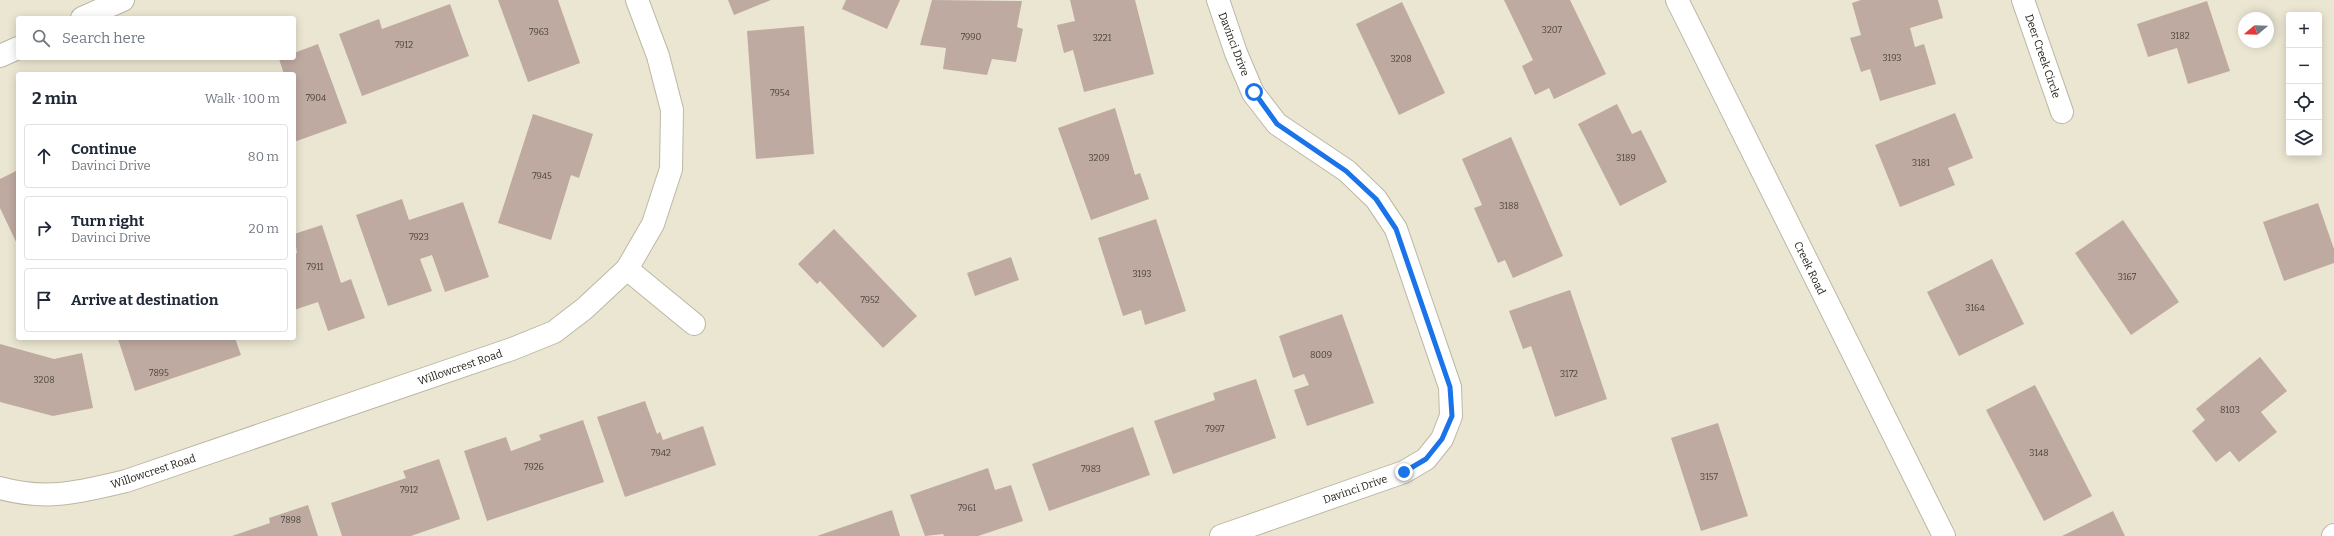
<!DOCTYPE html>
<html lang="en">
<head>
<meta charset="utf-8">
<style>
	body { margin:0; font-family:Bitter,serif; background:#f6f6f7; color:#1f2937 }
	.controls { position:absolute; right:12px; top:12px; display:grid; overflow:hidden; border-radius:4px; box-shadow:0 2px 10px #0003 }
	.controls button { width:36px; height:36px; display:grid; place-items:center; padding:0; border:0; border-bottom:1px solid #e0e1e3; background:#fff; color:#1f2937; font:20px sans-serif }
	.compass { position:absolute; left:2238px; top:12px; width:36px; height:36px; border-radius:50%; background:#fff; box-shadow:0 2px 10px #0003; rotate:251deg }
	.stop { position:absolute; width:12px; height:12px; margin:-9px; border:3px solid #1a73e8; border-radius:50%; background:#fff }
	.stop.end { background:#1a73e8; border-color:#fff; box-shadow:0 1px 4px #0008 }
	.list { margin:0; padding:0; list-style:none }
	h2 { display:flex; justify-content:space-between; align-items:center; height:52px; margin:0; padding:0 16px; font-size:17px }
	h2 small { font-size:13px; font-weight:400; color:#747a83 }
	.list li { display:grid; grid-template-columns:26px 1fr auto; gap:12px; align-items:center; box-sizing:border-box; height:64px; margin:0 8px 8px; padding:0 8px; border:1px solid #e0e1e3; border-radius:4px }
	.list b { display:block; font-size:15px; white-space:nowrap }
	.list p { margin:0; font-size:13px; white-space:nowrap; color:#747a83 }
	.list em { font-size:13px; font-style:normal; color:#747a83 }
	.icon { flex:none; width:22px; height:22px; fill:none; stroke:currentColor; stroke-width:2; stroke-linecap:round; stroke-linejoin:round }
	.map { position:relative; flex:none; width:2334px; height:536px; overflow:hidden }
	.search { position:absolute; background:#fff; box-shadow:0 2px 10px #0003; left:16px; top:16px; width:280px; height:44px; display:flex; align-items:center; gap:10px; box-sizing:border-box; padding:0 14px; border-radius:4px; color:#747a83; font-size:15px }
	.panel { position:absolute; background:#fff; box-shadow:0 2px 10px #0003; left:16px; top:72px; width:280px; height:268px; border-radius:4px }
	.map>svg:first-child { display:block }
	.building { fill:#bfaaa2 }
	.lines { fill:none; stroke-linecap:round; stroke-linejoin:round }
	.minor-casing { stroke:#bcb8a4; stroke-width:24 }
	.tertiary-casing { stroke:#bcb8a4; stroke-width:24 }
	.minor { stroke:#fff; stroke-width:22 }
	.tertiary { stroke:#fff; stroke-width:22 }
	.route { stroke:#1a73e8; stroke-width:5 }
	.labels { text-anchor:middle; stroke-width:4; stroke-linejoin:round; paint-order:stroke }
	.number-label { font-size:9px; fill:#4c463e }
	.street-label { font-size:11px; fill:#26241c; stroke:#fff }
</style>
</head>
<body>
<div class="map">
<svg width="2334" height="536" viewBox="0 0 2334 536">
	<rect width="100%" height="100%" fill="#ebe6d2"/>
	<g class="building">
		<path d="M498,0H558L580,63L528,82Z"/>
		<path d="M728,0H771L734,15Z"/>
		<path d="M846,0H900L887,29L842,9Z"/>
		<path d="M932,0L1022,1L1017,27L1023,29L1016,62L992,59L987,75L943,69L946,48L920,45Z"/>
		<path d="M1070,0H1135L1154,74L1084,92L1073,50L1064,53L1057,25L1075,21Z"/>
		<path d="M1504,0H1570L1606,74L1554,99L1549,88L1535,95L1522,66L1533,60Z"/>
		<path d="M1861,0H1938L1943,18L1910,28L1915,47L1924,44L1936,84L1880,101L1870,69L1861,72L1850,38L1861,35L1852,3Z"/>
		<path d="M2207,1L2230,71L2188,84L2177,48L2148,57L2137,24Z"/>
		<path d="M1402,2L1445,93L1399,115L1356,24Z"/>
		<path d="M450,4L469,56L362,96L339,34L379,19L382,29Z"/>
		<path d="M804,26L814,154L756,159L747,31Z"/>
		<path d="M318,44L347,123L294,142V74H284L279,59L294,58V53Z"/>
		<path d="M1617,104L1632,134L1641,130L1667,182L1620,206L1578,124Z"/>
		<path d="M1115,108L1135,175L1140,173L1149,199L1091,220L1058,128Z"/>
		<path d="M1955,113L1973,158L1948,168L1955,185L1900,207L1875,145Z"/>
		<path d="M533,114L593,134L579,178L571,175L551,240L498,223Z"/>
		<path d="M1511,137L1563,256L1513,278L1505,260L1498,263L1474,208L1482,205L1462,159Z"/>
		<path d="M18,170V246L0,208V179Z"/>
		<path d="M402,199L409,220L463,202L489,277L445,292L432,255L420,259L432,291L388,306L356,215Z"/>
		<path d="M2318,203L2334,249V263L2284,281L2263,222Z"/>
		<path d="M1156,219L1186,311L1145,325L1141,310L1123,316L1098,238Z"/>
		<path d="M2123,220L2179,302L2131,335L2075,253Z"/>
		<path d="M322,225L341,283L351,279L365,318L328,331L318,302L294,310V254L297,253L294,234Z"/>
		<path d="M834,229L917,316L883,348L820,281L817,284L798,264Z"/>
		<path d="M1011,257L1019,280L975,296L967,273Z"/>
		<path d="M1992,259L2024,324L1959,356L1927,292Z"/>
		<path d="M1570,290L1607,399L1555,417L1531,346L1523,349L1509,311Z"/>
		<path d="M1342,314L1374,403L1307,426L1294,390L1309,385L1304,374L1293,378L1279,336Z"/>
		<path d="M120,338H235L241,355L135,391L118,339Z"/>
		<path d="M0,344L54,359L82,353L93,408L53,416L0,402Z"/>
		<path d="M2260,357L2287,391L2261,412L2277,432L2239,462L2230,451L2216,462L2192,431L2205,420L2196,409Z"/>
		<path d="M1256,379L1276,438L1173,474L1154,421L1215,400L1213,393Z"/>
		<path d="M2035,385L2092,496L2044,521L1986,410Z"/>
		<path d="M645,401L657,434L660,432L663,440L703,426L716,465L625,497L597,417Z"/>
		<path d="M583,420L604,482L487,521L464,451L506,437L511,451L541,440L539,435Z"/>
		<path d="M1718,423L1748,516L1701,531L1671,438Z"/>
		<path d="M1133,427L1150,475L1049,511L1032,464Z"/>
		<path d="M439,459L460,519L411,536H342L331,503L406,478L403,471Z"/>
		<path d="M988,468L995,490L1011,485L1023,521L978,536H944L943,534L925,536L910,495Z"/>
		<path d="M308,505L318,536H232L270,523L269,518Z"/>
		<path d="M892,510L900,536H817Z"/>
		<path d="M2113,511L2125,536H2062Z"/>
	</g>
	<g class="lines">
		<defs>
			<g id="minor">
				<path d="M1218,0L1236,53L1253,93L1277,124L1347,171L1376,199L1396,229L1450,387L1451,416L1442,439L1426,459L1404,472L1221,536"/>
				<path d="M2023,0L2062,112"/>
				<path d="M82,18L123,0"/>
				<path d="M0,56L18,48"/>
				<path d="M627,269L694,324"/>
				<path d="M0,488C48,501 79,492 126,481L512,349L554,332L584,309L627,269L653,224L671,169L672,110L658,56L637,0"/>
			</g>
			<g id="tertiary">
				<path d="M1677,0L1944,536"/>
				<path d="M2333,536L2334,535"/>
			</g>
		</defs>
		<use href="#minor" class="minor-casing"/>
		<use href="#tertiary" class="tertiary-casing"/>
		<use href="#minor" class="minor"/>
		<use href="#tertiary" class="tertiary"/>
	</g>
	<g class="lines">
		<path class="route" d="M1254,92L1277,124L1346,171L1376,199L1396,229L1450,387L1452,416L1442,439L1426,459L1404,472"/>
	</g>
	<g class="labels">
		<g class="number-label">
			<text x="1552" y="33">3207</text>
			<text x="539" y="35">7963</text>
			<text x="2180" y="39">3182</text>
			<text x="971" y="40">7990</text>
			<text x="1102" y="41">3221</text>
			<text x="404" y="48">7912</text>
			<text x="1892" y="61">3193</text>
			<text x="1401" y="62">3208</text>
			<text x="780" y="96">7954</text>
			<text x="316" y="101">7904</text>
			<text x="1099" y="161">3209</text>
			<text x="1626" y="161">3189</text>
			<text x="1921" y="166">3181</text>
			<text x="542" y="179">7945</text>
			<text x="1509" y="209">3188</text>
			<text x="419" y="240">7923</text>
			<text x="315" y="270">7911</text>
			<text x="1142" y="277">3193</text>
			<text x="2127" y="280">3167</text>
			<text x="870" y="303">7952</text>
			<text x="1975" y="311">3164</text>
			<text x="1321" y="358">8009</text>
			<text x="159" y="376">7895</text>
			<text x="1569" y="377">3172</text>
			<text x="44" y="383">3208</text>
			<text x="2230" y="413">8103</text>
			<text x="1215" y="432">7997</text>
			<text x="661" y="456">7942</text>
			<text x="2039" y="456">3148</text>
			<text x="534" y="470">7926</text>
			<text x="1091" y="472">7983</text>
			<text x="1709" y="480">3157</text>
			<text x="409" y="493">7912</text>
			<text x="967" y="511">7961</text>
			<text x="291" y="523">7898</text>
		</g>
		<g class="street-label">
			<text transform="translate(1234 44) rotate(69)" y="4">Davinci Drive</text>
			<text transform="translate(2043 56) rotate(71)" y="4">Deer Creek Circle</text>
			<text transform="translate(1810 268) rotate(64)" y="4">Creek Road</text>
			<text transform="translate(460 367) rotate(-19)" y="4">Willowcrest Road</text>
			<text transform="translate(153 471) rotate(-18)" y="4">Willowcrest Road</text>
			<text transform="translate(1355 489) rotate(-19)" y="4">Davinci Drive</text>
		</g>
	</g>
</svg>
<div class="controls">
<button>+</button>
<button>−</button>
<button><svg class="icon" aria-label="locate" viewBox="0 0 24 24"><circle cx="12" cy="12" r="6"/><path d="M12 2v4M12 18v4M2 12h4M18 12h4"/></svg></button>
<button><svg class="icon" aria-label="layers" viewBox="0 0 24 24"><path d="M12 4l9 5-9 5-9-5zM3 14l9 5 9-5"/></svg></button>
</div>
<svg class="compass" viewBox="-18 -18 36 36"><path d="M0-13l5 13h-10z" fill="#e53935"/><path d="M0 13l5-13h-10z" fill="#747a83"/></svg>
<div class="stop" style="left:1254px;top:92px"></div>
<div class="stop end" style="left:1404px;top:472px"></div>
<div class="search"><svg class="icon" aria-label="search" viewBox="0 0 24 24"><circle cx="10" cy="10" r="6"/><path d="M15 15l6 6"/></svg>Search here</div>
<section class="panel">
<h2>2 min<small>Walk · 100 m</small></h2>
<ul class="list">
<li><svg class="icon" aria-label="ahead" viewBox="0 0 24 24"><path d="M12 20V5M6 11l6-6 6 6"/></svg><div><b>Continue</b><p>Davinci Drive</p></div><em>80 m</em></li>
<li><svg class="icon" aria-label="right" viewBox="0 0 24 24"><path d="M7 20v-9h11M14 6l5 5-5 5"/></svg><div><b>Turn right</b><p>Davinci Drive</p></div><em>20 m</em></li>
<li><svg class="icon" aria-label="arrive" viewBox="0 0 24 24"><path d="M6 21V4h12l-3 4 3 4H6"/></svg><div><b>Arrive at destination</b></div></li>
</ul>
</section>
</div>
</body>
</html>
